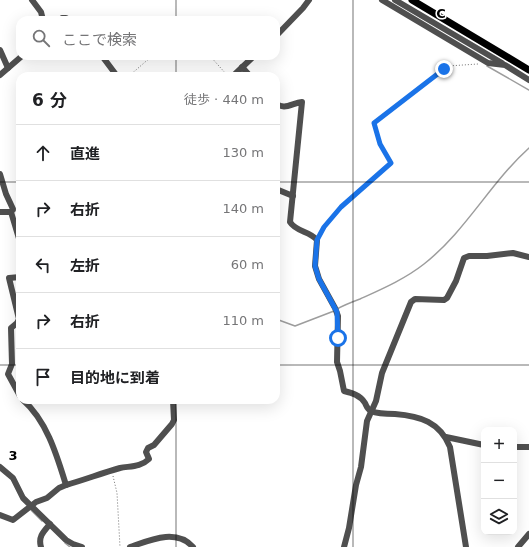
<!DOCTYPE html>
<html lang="ja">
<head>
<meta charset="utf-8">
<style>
	body { margin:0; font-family:"DejaVu Sans","Noto Sans JP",sans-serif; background:#f6f6f6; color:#202124 }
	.controls { position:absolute; right:12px; bottom:12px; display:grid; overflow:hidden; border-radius:8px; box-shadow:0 4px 16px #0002 }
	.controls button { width:36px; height:36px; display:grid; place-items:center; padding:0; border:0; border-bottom:1px solid #e0e0e0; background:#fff; color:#202124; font:20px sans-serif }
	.stop { position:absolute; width:12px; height:12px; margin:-9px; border:3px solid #1a73e8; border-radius:50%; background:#fff }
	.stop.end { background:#1a73e8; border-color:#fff; box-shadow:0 1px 4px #0008 }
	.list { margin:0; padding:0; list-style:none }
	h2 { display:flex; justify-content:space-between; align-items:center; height:52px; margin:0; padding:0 16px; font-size:17px }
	h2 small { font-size:13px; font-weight:400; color:#757577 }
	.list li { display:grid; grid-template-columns:26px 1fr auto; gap:12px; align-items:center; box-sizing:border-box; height:56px; padding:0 16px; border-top:1px solid #e0e0e0 }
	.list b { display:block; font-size:15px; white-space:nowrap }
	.list em { font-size:13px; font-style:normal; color:#757577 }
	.icon { flex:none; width:22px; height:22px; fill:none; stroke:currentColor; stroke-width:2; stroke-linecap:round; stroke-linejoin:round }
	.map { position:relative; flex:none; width:529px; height:547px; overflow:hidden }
	.search { position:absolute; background:#fff; box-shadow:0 4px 16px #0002; left:16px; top:16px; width:264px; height:44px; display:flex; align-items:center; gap:10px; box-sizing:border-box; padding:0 14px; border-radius:12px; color:#757577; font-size:15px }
	.panel { position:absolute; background:#fff; box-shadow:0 4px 16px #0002; left:16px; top:72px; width:264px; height:332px; border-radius:12px }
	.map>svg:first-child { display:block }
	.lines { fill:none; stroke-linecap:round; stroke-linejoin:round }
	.stream { stroke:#9d9d9d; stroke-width:1.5 }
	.path { stroke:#717171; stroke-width:1; stroke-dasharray:1 2; stroke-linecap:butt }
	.minor { stroke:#4f4f4f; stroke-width:6 }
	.major { stroke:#000; stroke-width:7 }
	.route { stroke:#1a73e8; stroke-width:5 }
	.grid { fill:none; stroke:#000; stroke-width:1; stroke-opacity:0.55 }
	.grid-label { font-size:13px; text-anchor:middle; font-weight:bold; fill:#000; stroke:#fff; stroke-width:3; stroke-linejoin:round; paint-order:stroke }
</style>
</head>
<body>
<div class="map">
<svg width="529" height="547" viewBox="0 0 529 547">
	<rect width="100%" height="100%" fill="#fff"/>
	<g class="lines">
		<g class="stream">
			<path d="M487,66L529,90"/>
			<path d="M14,211L20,210"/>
			<path d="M337,309C344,305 352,302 360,299C382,289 405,279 424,264C466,231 490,183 529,148"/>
			<path d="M276,319L295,326L334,311"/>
			<path d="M31,510L42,521"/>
			<path d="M65,543L70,547"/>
		</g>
		<g class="path">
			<path d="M210,56L227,75"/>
			<path d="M129,76L152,56"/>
			<path d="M320,234C337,205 366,185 391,163L380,144L374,123L448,66L478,64"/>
			<path d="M113,476L117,493L120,547"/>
		</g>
		<g class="minor">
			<path d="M32,0L41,12L43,20"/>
			<path d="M382,0L488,63L505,65L529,80"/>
			<path d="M395,0L502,63"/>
			<path d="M60,20L62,18H66L69,20"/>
			<path d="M276,36L303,8L309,0"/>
			<path d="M0,50L8,68"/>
			<path d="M102,56L117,76"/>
			<path d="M242,67L250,76"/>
			<path d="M0,75L22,56"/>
			<path d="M233,76L254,56"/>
			<path d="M276,103C284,111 292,103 302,102L290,222C296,232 310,231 317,240L315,266L319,279L335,308L338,316L337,362L340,371L344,391C352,393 360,395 365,403C367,407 367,409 371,411C378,414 387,414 395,414C420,416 440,422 450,447L466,547"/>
			<path d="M0,174L6,194L13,209L11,212"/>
			<path d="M276,189L293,196"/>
			<path d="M0,212H11L20,242"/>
			<path d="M20,277L9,278L19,319L17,323L11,328L12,364L8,374L20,396"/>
			<path d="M23,400C47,421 57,456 66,485"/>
			<path d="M446,437L484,445"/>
			<path d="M514,447H529"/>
			<path d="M0,467L13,478L23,498L66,540L73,544L82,547"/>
			<path d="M0,515L13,520L36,502L47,498L59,488L66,485C84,480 102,473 120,468C130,466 141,467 149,459L146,452L148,448L154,445L172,424L174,420L173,400"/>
			<path d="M41,547C38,537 43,532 50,524"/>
			<path d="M130,547C150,540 176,528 193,547"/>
			<path d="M344,547L349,528L356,485L361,467L367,421L376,401L382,373L411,302L415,299L444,300L447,298L456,281L464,258L469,256H487L513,253L529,257"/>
			<path d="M518,547L529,534"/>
		</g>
		<path class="major" d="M412,0L529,70"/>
	</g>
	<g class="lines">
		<path class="route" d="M338,338L337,312L319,279L315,266L317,240L324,227L341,207L391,163L380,144L374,123L444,69"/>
	</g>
	<path class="grid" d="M176,0V20M353,0V547M176,56V76M0,182H20M276,182H529M0,365H20M276,365H529M176,400V547"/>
	<g class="grid-label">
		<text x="441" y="18">C</text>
		<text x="13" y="460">3</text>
	</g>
</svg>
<div class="controls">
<button>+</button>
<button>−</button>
<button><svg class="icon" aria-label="layers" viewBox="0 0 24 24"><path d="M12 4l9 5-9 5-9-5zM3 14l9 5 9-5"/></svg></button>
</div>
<div class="stop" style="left:338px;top:338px"></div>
<div class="stop end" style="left:444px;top:69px"></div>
<div class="search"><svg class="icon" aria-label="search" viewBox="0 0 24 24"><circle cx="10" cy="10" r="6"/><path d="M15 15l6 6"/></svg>ここで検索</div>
<section class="panel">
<h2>6 分<small>徒歩 · 440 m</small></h2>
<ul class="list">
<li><svg class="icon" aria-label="ahead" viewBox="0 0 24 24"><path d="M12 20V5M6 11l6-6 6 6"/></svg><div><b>直進</b></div><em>130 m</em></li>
<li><svg class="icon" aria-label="right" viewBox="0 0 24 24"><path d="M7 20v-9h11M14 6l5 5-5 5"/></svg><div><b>右折</b></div><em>140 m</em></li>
<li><svg class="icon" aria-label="left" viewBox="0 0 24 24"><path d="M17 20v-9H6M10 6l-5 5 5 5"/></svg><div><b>左折</b></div><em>60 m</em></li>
<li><svg class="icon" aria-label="right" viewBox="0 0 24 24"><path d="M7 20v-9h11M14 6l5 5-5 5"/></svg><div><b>右折</b></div><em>110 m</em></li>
<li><svg class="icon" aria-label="arrive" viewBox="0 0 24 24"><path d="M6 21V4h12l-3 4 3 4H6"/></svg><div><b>目的地に到着</b></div></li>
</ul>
</section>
</div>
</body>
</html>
